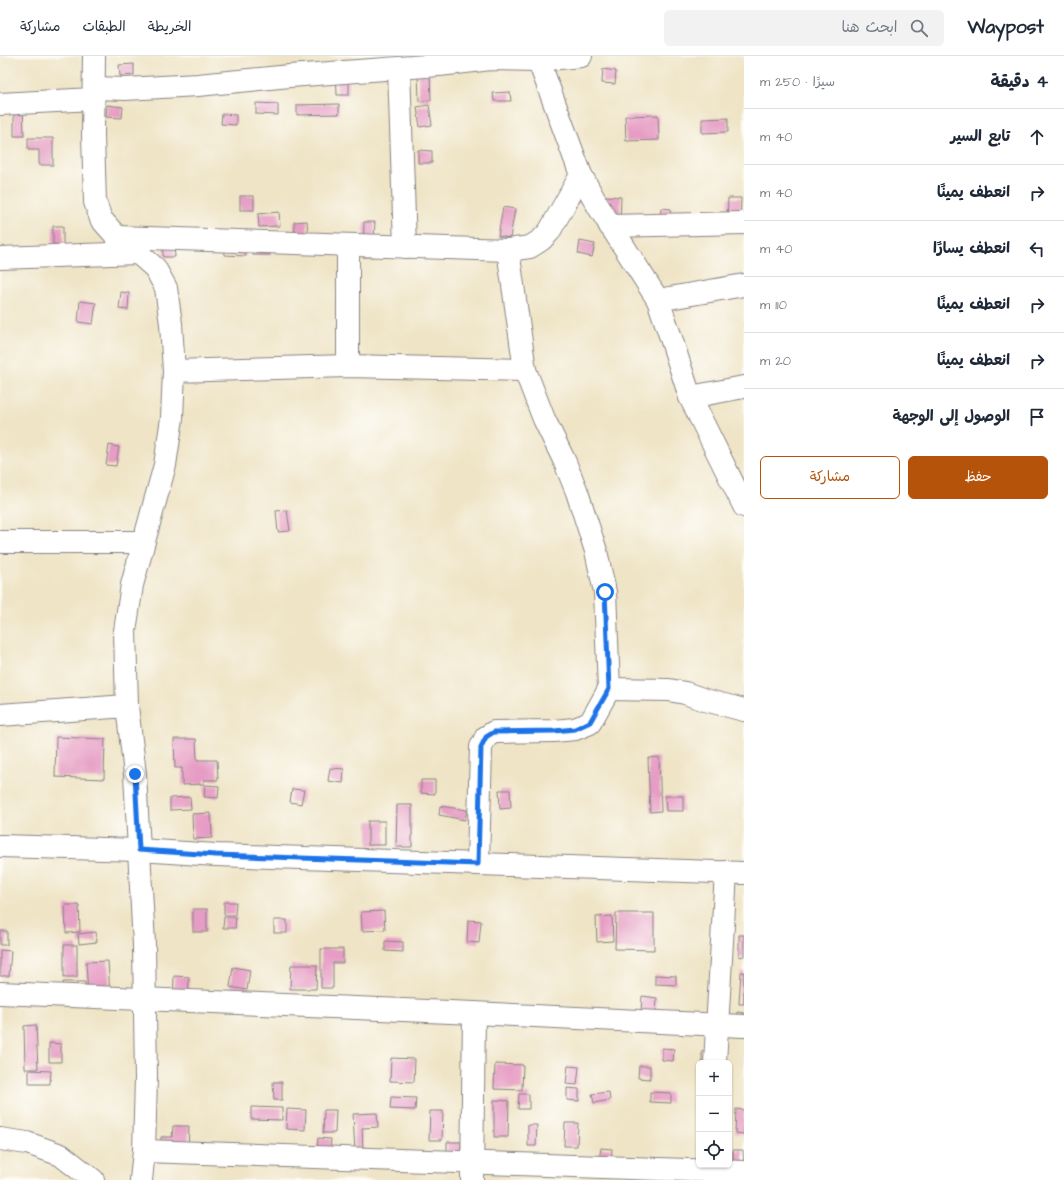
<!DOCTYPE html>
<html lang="ar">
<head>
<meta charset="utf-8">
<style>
	body { margin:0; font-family:"Architects Daughter","Playpen Sans Arabic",sans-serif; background:#f2f2f3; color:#1f2937; direction:rtl }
	.controls { position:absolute; right:12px; bottom:12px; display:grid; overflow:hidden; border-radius:6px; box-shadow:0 1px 3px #0004 }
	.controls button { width:36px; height:36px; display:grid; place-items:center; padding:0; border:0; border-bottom:1px solid #e0e1e3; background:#fff; color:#1f2937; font:20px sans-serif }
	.stop { position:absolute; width:12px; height:12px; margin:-9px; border:3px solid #1a73e8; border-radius:50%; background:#fff }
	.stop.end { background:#1a73e8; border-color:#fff; box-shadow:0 1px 4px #0008 }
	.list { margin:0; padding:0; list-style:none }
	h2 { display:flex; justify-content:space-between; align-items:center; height:52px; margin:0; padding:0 16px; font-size:17px }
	h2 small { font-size:13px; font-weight:400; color:#747a83 }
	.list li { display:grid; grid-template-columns:26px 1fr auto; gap:12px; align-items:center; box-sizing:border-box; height:56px; padding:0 16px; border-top:1px solid #e0e1e3 }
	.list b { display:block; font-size:15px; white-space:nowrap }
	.list em { font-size:13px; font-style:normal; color:#747a83 }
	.actions { display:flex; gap:8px; padding:12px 16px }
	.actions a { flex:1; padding:9px 0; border:1px solid #b45309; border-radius:6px; text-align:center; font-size:14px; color:#b45309 }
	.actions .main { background:#b45309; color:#fff }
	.icon { flex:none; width:22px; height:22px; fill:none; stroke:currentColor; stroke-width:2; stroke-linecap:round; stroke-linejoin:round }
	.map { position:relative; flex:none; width:744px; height:1124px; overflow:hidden; direction:ltr }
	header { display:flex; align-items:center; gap:24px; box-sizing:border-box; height:56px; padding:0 20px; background:#fff; border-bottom:1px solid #e0e1e3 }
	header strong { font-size:19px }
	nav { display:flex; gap:22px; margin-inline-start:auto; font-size:14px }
	.search { width:280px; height:36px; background:#f2f2f3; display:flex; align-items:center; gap:10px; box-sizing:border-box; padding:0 14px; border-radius:6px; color:#747a83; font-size:15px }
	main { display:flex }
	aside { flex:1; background:#fff }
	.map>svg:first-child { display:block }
	.building { fill:#e69cc4 }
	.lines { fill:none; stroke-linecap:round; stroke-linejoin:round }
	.minor-casing { stroke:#888380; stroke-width:24 }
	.minor { stroke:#fff; stroke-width:22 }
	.route { stroke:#1a73e8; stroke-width:5 }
</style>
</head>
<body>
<header>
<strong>Waypost</strong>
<div class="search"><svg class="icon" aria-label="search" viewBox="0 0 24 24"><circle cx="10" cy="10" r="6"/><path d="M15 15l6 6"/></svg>ابحث هنا</div>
<nav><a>الخريطة</a><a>الطبقات</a><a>مشاركة</a></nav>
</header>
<main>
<aside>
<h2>4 دقيقة<small>سيرًا · 250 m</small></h2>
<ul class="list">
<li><svg class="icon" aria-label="ahead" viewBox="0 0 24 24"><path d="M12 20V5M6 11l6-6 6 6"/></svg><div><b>تابع السير</b></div><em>40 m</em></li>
<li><svg class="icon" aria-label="right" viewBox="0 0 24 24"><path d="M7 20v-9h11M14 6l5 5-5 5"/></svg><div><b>انعطف يمينًا</b></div><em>40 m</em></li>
<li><svg class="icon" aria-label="left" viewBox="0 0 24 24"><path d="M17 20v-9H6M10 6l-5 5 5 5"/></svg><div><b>انعطف يسارًا</b></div><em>40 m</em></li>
<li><svg class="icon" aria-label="right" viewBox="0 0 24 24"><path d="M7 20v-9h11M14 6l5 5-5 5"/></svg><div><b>انعطف يمينًا</b></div><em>110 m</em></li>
<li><svg class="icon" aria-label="right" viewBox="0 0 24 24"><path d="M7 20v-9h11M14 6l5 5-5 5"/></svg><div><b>انعطف يمينًا</b></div><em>20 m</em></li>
<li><svg class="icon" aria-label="arrive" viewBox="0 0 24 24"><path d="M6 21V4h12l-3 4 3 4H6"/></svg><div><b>الوصول إلى الوجهة</b></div></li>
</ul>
<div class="actions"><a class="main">حفظ</a><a>مشاركة</a></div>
</aside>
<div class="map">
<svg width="744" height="1124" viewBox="0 0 744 1124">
	<rect width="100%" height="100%" fill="#fdfcf7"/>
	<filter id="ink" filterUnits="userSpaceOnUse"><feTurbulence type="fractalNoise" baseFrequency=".025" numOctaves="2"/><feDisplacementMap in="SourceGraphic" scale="8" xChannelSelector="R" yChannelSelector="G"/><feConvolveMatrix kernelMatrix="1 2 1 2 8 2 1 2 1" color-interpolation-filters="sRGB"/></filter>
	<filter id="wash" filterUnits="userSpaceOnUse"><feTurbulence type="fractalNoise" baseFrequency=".012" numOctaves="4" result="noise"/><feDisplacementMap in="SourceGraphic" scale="16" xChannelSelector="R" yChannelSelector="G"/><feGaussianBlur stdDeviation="0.9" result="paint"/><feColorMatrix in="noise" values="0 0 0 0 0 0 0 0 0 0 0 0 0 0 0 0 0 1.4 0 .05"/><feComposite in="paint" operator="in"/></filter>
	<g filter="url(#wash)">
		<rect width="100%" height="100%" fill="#efe4c6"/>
		<g id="blocks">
			<g class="building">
				<path d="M134,8V19L120,20L119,9Z"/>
				<path d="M349,11V39H337L336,12Z"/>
				<path d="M603,13L616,15L615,28L602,27Z"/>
				<path d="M418,18H430L431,44L419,45Z"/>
				<path d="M510,36L511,45H494L493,37Z"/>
				<path d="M256,47L278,48V59L256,58Z"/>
				<path d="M339,48V58L297,59V49Z"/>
				<path d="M107,49L123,51L122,62L106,61Z"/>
				<path d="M429,49L432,69L420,71L417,51Z"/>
				<path d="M23,51L24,80H14V52Z"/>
				<path d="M222,58L236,59V69L221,68Z"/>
				<path d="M658,59L659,84L626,85L625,60Z"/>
				<path d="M728,62V76L702,77V63Z"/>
				<path d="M28,82H53V109H39V94H28Z"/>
				<path d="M418,94L432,95V107H418Z"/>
				<rect x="240" y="140" width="14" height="14"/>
				<path d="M606,140L621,141L620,169L605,168Z"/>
				<path d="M728,142H741L740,167L727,166Z"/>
				<path d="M503,151L515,153L510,182L498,180Z"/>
				<path d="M661,152L671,153L669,171L659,170Z"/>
				<path d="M279,156L280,170L259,171L258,158Z"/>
				<path d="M307,165L308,178H295L294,166Z"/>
				<path d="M364,166H375L373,201H363Z"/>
				<path d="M53,170H63V189L53,188Z"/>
				<path d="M580,185L595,188L592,201L578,198Z"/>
				<path d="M163,188H174L175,201H163Z"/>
				<rect x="253" y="188" width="17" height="11"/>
				<path d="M225,189L246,190V200L224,199Z"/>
				<path d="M121,236L129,237L128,254L119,253Z"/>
				<path d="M80,245L96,247L93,268L78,266Z"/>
				<path d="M109,389L119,391L116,410L106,409Z"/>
				<path d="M287,454L290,475L278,476L276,455Z"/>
				<path d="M56,681L105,683L104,723L55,721Z"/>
				<path d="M174,683H196L197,704H217L218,724H204V728L182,729V712H175Z"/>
				<path d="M659,701L661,755L650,756L648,702Z"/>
				<path d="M330,712L344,713L343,727L328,725Z"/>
				<path d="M421,724H435V738L421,737Z"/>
				<path d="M205,729L219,730L218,742L204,741Z"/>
				<path d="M292,733L304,734L301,748L290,746Z"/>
				<path d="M499,734H510L511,752L500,753Z"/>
				<path d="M665,740H683V755H666Z"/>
				<path d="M190,741L191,753L170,754V742Z"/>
				<path d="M397,749H412V791H396Z"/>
				<path d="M440,750L467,754L465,764L439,759Z"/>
				<path d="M211,757L212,782L193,783L192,758Z"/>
				<rect x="368" y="765" width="17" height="24"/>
				<path d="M224,846H236L235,859H224Z"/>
				<path d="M65,849H79L80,876L66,877Z"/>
				<rect x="193" y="853" width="14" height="23"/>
				<path d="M384,855L385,874L362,875L361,856Z"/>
				<path d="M616,857H654V894L615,893Z"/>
				<path d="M612,860L613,885L597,886L596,861Z"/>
				<path d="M224,861H236L235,872H223Z"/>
				<rect x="274" y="864" width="13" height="13"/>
				<path d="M468,864L481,865L479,887L467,886Z"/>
				<rect x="0" y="875" width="7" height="14"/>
				<path d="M96,876L97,886L79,888L78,878Z"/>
				<path d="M739,879H744V900L739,901Z"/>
				<path d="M385,885L403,886V896L385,895Z"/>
				<rect x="64" y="889" width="13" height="32"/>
				<path d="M321,893H343V907H333V932H321Z"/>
				<path d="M0,894L11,895L9,920H0Z"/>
				<path d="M108,905L110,940L88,941L86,906Z"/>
				<path d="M291,909H317L316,933H290Z"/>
				<path d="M233,911L250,914L247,934L230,931Z"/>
				<path d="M741,916H744V948H739Z"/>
				<path d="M655,919L676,920V929L655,928Z"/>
				<path d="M174,920L189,921L188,947L173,946Z"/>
				<path d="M63,926H85L86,939H64Z"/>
				<path d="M642,940L657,942L656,957L641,956Z"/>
				<path d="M737,956L744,957V968H736Z"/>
				<path d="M36,969L38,1013H25L24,970Z"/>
				<path d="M49,987L61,988V1006H49Z"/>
				<path d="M662,992L674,993L673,1005L662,1004Z"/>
				<rect x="702" y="995" width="11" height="12"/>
				<path d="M391,1002L415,1003L414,1026L390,1025Z"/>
				<path d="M495,1008L523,1009L522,1034L494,1033Z"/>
				<path d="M568,1010L579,1011L577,1029L566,1028Z"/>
				<path d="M639,1010H650V1023L638,1022Z"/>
				<path d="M29,1014L51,1015L50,1028H29Z"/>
				<path d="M273,1026H282V1044H274Z"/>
				<path d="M567,1032L579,1033V1045L567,1044Z"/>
				<path d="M609,1036L610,1044L594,1047L592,1038Z"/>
				<path d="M650,1036L671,1037V1047L650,1046Z"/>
				<path d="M519,1038H529V1053H518Z"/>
				<path d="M391,1041L416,1042L415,1054L390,1053Z"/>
				<path d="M494,1044L509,1045L508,1081H494Z"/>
				<path d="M251,1051L282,1052V1064L251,1063Z"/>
				<path d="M287,1053L306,1054L305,1074L286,1073Z"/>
				<path d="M736,1053L744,1054V1078L735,1077Z"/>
				<path d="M324,1054H336L335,1077H323Z"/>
				<path d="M430,1055H443L442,1084H429Z"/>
				<path d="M377,1057L378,1071L362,1072L363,1095L355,1096L353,1058Z"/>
				<path d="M565,1067H578L577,1090H564Z"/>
				<path d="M528,1069H537L536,1090H528Z"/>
				<path d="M173,1070H189L188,1097L160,1095L161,1081H172Z"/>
				<path d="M318,1082L331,1083L330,1094H317Z"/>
				<path d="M447,1086H461L460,1099H447Z"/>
				<path d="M601,1092L612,1093L611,1105L599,1104Z"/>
				<path d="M733,1094H743L744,1121H734Z"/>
			</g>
		</g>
	</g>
	<g filter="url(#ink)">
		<use href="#blocks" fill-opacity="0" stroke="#888380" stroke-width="1"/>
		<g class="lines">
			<defs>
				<g id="minor">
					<path d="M94,0L93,79L95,146L101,163L117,181L138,197L155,212L166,232L171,268L174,315L172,362L165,409L132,529L125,575L127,650L135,718L144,889L146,1022L144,1095L141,1124"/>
					<path d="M537,0L581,119L598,150L658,244L671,282L690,341L744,450"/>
					<path d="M399,12L405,191"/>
					<path d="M94,32L125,33L198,29L290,20L439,9L491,3L538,4L581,0"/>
					<path d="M0,48L93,43"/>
					<path d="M610,170L744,167"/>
					<path d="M117,181L508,194L525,314L544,363L564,404L577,436L596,495L605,536L609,633L590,667L575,673L554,675L494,676L486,681L481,691L478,808"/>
					<path d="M348,189V310"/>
					<path d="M508,194L530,191L541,184L549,176L581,119"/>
					<path d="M0,202L138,197"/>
					<path d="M658,244L744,229"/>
					<path d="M174,315L348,310L525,314"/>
					<path d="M690,341L744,331"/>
					<path d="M0,486H143"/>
					<path d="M609,633L669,634L685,637L705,644L744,654"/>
					<path d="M0,659L127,650"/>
					<path d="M0,790L139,794L216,799L744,817"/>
					<path d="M0,937L474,957L744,970"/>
					<path d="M715,1007L726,816"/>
					<path d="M0,1083L27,1087L61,1099L93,1124"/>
					<path d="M144,1095L744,1116"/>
					<path d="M472,1124L474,957"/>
				</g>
			</defs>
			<use href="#minor" class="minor-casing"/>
			<use href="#minor" class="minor"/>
		</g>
	</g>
	<g class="lines" filter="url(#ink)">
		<path class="route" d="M135,718L139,794L216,799L478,808L481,691L486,681L494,676L554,675L575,673L590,666L609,633L605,536"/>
	</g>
</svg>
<div class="controls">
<button>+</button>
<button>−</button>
<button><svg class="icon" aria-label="locate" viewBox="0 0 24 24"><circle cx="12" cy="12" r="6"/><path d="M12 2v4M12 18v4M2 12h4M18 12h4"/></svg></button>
</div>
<div class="stop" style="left:605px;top:536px"></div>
<div class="stop end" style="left:135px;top:718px"></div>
</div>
</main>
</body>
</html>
